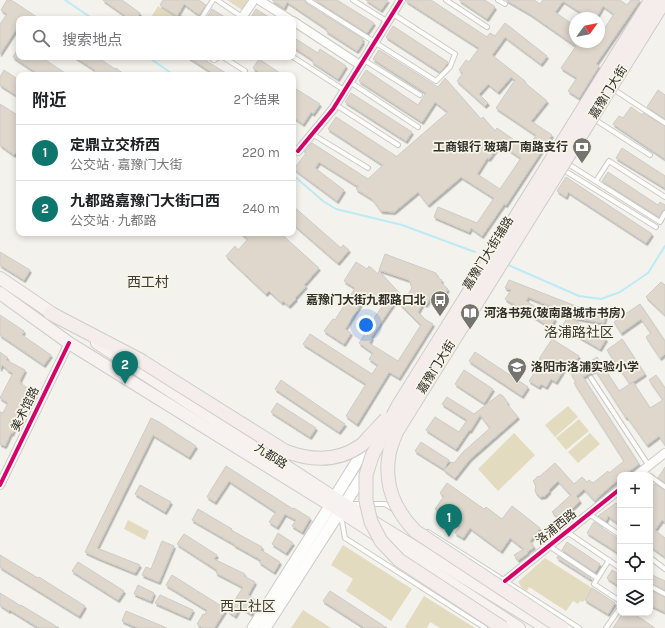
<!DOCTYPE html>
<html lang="zh">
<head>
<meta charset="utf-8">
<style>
	body { margin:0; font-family:Karla,"Noto Sans SC",sans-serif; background:#f6f6f6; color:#202124 }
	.controls { position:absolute; right:12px; bottom:12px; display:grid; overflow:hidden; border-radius:8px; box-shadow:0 2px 6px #0003 }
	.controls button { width:36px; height:36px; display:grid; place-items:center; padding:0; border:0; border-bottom:1px solid #e0e0e0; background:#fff; color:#202124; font:20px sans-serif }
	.compass { position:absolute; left:569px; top:12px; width:36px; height:36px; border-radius:50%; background:#fff; box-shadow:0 2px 6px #0003; rotate:57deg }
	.you { position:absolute; left:366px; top:325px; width:14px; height:14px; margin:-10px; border:3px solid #fff; border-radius:50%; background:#1a73e8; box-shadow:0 0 0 6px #1a73e833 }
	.badge { display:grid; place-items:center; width:26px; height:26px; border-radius:50%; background:#0f766e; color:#fff; font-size:13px; font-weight:700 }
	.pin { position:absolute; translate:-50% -33px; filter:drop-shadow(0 1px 2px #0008) }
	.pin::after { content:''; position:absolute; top:21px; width:14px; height:12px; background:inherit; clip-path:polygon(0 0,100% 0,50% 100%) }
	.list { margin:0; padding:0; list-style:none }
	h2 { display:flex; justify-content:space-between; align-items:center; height:52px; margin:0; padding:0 16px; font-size:17px }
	h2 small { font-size:13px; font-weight:400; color:#757577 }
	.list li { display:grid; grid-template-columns:26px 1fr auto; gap:12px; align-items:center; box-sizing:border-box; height:56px; padding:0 16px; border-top:1px solid #e0e0e0 }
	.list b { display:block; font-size:15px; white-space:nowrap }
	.list p { margin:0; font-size:13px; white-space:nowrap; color:#757577 }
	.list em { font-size:13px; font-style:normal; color:#757577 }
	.icon { flex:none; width:22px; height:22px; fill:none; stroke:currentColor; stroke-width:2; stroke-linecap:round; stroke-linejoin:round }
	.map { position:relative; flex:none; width:665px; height:628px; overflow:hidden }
	.search { position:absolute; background:#fff; box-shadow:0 2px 6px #0003; left:16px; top:16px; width:280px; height:44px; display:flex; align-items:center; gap:10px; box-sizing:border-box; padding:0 14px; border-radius:8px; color:#757577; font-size:15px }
	.panel { position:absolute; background:#fff; box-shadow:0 2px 6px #0003; left:16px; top:72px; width:280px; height:164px; border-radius:8px }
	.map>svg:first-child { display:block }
	.green { fill:#e3dbbf }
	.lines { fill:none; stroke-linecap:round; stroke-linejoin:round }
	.stream { stroke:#bceaf6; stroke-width:2 }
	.building { fill:#dfd7cc; stroke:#cdcbc7; fill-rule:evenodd; filter:url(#shadow) }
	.service-casing { stroke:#cccac6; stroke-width:6 }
	.minor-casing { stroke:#cccac6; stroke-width:10 }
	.secondary-casing { stroke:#cccac6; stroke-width:13 }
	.primary-casing { stroke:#cecdc9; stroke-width:14 }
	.trunk-casing { stroke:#cecdc9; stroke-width:15 }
	.service { stroke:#fdfdfc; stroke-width:4 }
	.minor { stroke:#fdfdfc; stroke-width:8 }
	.secondary { stroke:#fdfdfc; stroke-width:11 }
	.primary { stroke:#f7f1f0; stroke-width:12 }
	.trunk { stroke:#f4edec; stroke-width:13 }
	.trunk-bridge-casing { stroke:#cecdc9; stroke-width:15; stroke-linecap:butt }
	.trunk-bridge { stroke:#f4edec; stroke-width:13 }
	.cycleway-casing { stroke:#f7f4e8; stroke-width:6 }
	.cycleway { stroke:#d6006c; stroke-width:4 }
	.labels { text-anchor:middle; stroke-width:3.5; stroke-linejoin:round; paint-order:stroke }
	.street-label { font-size:12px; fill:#31302b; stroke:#f7f4e8 }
	.poi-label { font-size:12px; font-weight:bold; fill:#31302b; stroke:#f7f4e8; text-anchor:end }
	.quarter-label { font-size:14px; fill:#3c3a31; stroke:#f7f4e8 }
</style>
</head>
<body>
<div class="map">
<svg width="665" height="628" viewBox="0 0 665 628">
	<defs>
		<filter id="shadow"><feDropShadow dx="1.5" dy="2.5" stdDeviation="0" flood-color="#0004"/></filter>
	</defs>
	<rect width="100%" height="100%" fill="#f4f2ec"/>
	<g class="green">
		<path d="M227,0H248L242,10Z"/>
		<path d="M158,6L178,19L181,15L187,19H150Z"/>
		<path d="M568,406L578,417L555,437L545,425Z"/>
		<path d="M579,419L589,431L566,450L556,438Z"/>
		<path d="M514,433L535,455L498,491L478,469Z"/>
		<path d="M590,433L600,444L578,463L568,452Z"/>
		<path d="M128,520L149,531L145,540L124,529Z"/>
		<path d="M343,545L412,589L391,621L346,591L353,579L331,565Z"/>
		<path d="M545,558L592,588L583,602L580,601L578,604L573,601L566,611L529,587L527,591L522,588L518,582Z"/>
		<path d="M424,596L475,628H440L430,622L427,628H407L405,627Z"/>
		<path d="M303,610L331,628H291Z"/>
	</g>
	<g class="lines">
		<g class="stream">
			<path d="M65,0L93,19"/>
			<path d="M148,57L174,75"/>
			<path d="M293,175L323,201L336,209L402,225L475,252"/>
			<path d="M506,264L579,296L601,299L620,292L648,273L665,246"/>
		</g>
	</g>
	<g class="building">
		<path d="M7,0H11L40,19H19V25L0,54V24L7,14L1,10Z"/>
		<path d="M103,0H122L140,13L136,19H130Z"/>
		<path d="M163,0H199L206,5L199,15L184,4L177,16L160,5Z"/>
		<path d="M272,0H305L306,3L363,39L362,41L363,42L357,51L326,31L327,29L287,2L284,8Z"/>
		<path d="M315,0H337L374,23L367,33Z"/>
		<path d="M366,0H388L381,10Z"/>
		<path d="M406,0H431L487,37L490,33L495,36L505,23L547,56L541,64L505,37L492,55L525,81L524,82L547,101L531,121L552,135L506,205L504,204L482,236L471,228L469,232L434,217L438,207L477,223L494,198L461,177L428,205L418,192L394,212L381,211L372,199L356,189L359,187L319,162L315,168L344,190L337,201L294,169L306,153L304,152L312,143L368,179L383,165L328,129L336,117L396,156V157L448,112L435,102L422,122L359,81L366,70L418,105L426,93L373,59L379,50L438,87L445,78L481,119L483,117L495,131L497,128L527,149L536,135L496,108L515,80L511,77L498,92L488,84L479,94L488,103L485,106L457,81L463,73L459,70L466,60L469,62L479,48L406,1ZM500,144L521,158L500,189L477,174L487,158L489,159Z"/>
		<path d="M459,0H485L495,7L487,19Z"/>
		<path d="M506,0H534L540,4L543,0H620L627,5L631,0H640L596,64L599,66L579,98L568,91L577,78L561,68L576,46L530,14ZM563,1L589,18H596L603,6L614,14L602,32L604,34L599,42H575V26L555,12Z"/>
		<path d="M212,9L228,19H206Z"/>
		<path d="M256,9L272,19H250Z"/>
		<path d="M393,26L448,62L443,69L440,72L386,37Z"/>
		<path d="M293,37L318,53L320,49L346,66L338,79L312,62L313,60L293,47Z"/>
		<path d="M19,47V57H41L68,75H40L13,57Z"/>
		<path d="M75,57H97L115,69L116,68L125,75H97L93,73L95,70Z"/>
		<path d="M188,57H200L229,75H209L211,72Z"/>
		<path d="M259,59L283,75H263L253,68Z"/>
		<path d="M4,70L19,80V97L0,85V77Z"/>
		<path d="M293,87L320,104L313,114L311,112L303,124L293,117Z"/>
		<path d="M658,90L665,95V119L647,107Z"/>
		<path d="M351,93L412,132L406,141L345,102Z"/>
		<path d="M0,104L19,116V148L14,155L0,145Z"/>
		<path d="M631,107L642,115L643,113L665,126V159L613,124L619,116L623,118Z"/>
		<path d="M622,148L665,176V188L616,158Z"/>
		<path d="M608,172L658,205L660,202L665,205V210L662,211L659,217L602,181Z"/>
		<path d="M566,177L652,234L646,243L568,192L566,197L557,191Z"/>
		<path d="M293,206L341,248L343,245L349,250L338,263L293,224Z"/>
		<path d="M241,233H280L319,268L304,285L306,286L295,298L296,299L289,306L283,301L282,303L269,291L266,294L226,256L235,246L238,250L248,239Z"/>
		<path d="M0,252L30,270L24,280L0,265Z"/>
		<path d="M385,254L436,273L438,278L442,280L441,283L448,289L439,302L431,297L426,305L423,303L418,312L426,320L433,324L399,378L389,372L357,424L346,416L366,384L303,344L310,334L372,374L378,365L369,359L373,353L359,343L365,334L364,333L383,305L367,294L345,329L351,333L344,344L324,331L333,319L335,320L355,288L344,281L356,262L367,269L369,266L378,274L379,271L405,299L412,288L409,280L379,270ZM396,300L421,325L398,361L369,343L372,338L371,337Z"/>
		<path d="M509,280L586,310L606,314L604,323L569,317L606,339L600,349L562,327L569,314L528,297L526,301L555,319L550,327L505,299L511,290L505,288Z"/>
		<path d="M661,282L665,285V315L646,297Z"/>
		<path d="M640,304L665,341V354L660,358L646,337L651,333L641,319L621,333L614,322Z"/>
		<path d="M0,315L24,331L22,335L51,355L44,365L0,335Z"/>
		<path d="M552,339L579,356L569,371L566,366L556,382L551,379L546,387L541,384L539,387L529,381L542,361L539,359Z"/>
		<path d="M622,339L645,374L630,384L607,350Z"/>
		<path d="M0,352L8,358L6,360L25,370L20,380L21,384L32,390L16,420L18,421L12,434L11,433L5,446L0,444V412L3,413L8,403L0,398L13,373L7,370V369L2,365L0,369Z"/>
		<path d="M475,352L528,387L522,396L469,361Z"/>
		<path d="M597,357L619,391L633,382L650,408L663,400L649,380L656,375L665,388V445L659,436L647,445L627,417L626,418L595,370L583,377L639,464L624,475H620V478L599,496L595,501L584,489L576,496L580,501L560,520L552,512L571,495L558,481L549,490V492L545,496L540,497L536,493L535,490L536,485L533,481L538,476L539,477L555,463L574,484L582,477L587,482L589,480L593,483L608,471L609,473L624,461L574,383L576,382L571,374Z"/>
		<path d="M464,370L493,389L484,403L455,384Z"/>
		<path d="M281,380L345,424L339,432L275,389Z"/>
		<path d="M500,394L503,396L508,403L507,404L518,417L470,459L455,478L444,470L452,462L454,463L462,453L490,428L480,415L470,431L469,430L456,449L426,430L435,417L459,432L467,420L442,404L447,397L474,414Z"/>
		<path d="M277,403L316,428L310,437L271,412Z"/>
		<path d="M151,418L159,422L196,446L189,457L153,435L97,548L140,565L135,573L98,558L85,552Z"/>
		<path d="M421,442L449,460L444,469L415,451Z"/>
		<path d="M226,466L293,509L294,508L310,518L302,532L292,526L296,520L285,514L277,527L269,522L276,512L229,481L215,502L207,497L211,490Z"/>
		<path d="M665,467V483L658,478Z"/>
		<path d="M447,483L484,509L486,507L502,519L512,506L540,528L530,541L534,547L527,552L528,553L518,560L514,555L524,549L510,538L501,551L470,528L463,538L455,533L460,526L435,509L444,496L440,493Z"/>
		<path d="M650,483L654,485L655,484L665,490V522L662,520L655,530L665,538V557L650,546Z"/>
		<path d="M140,485L171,502L165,512L135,494Z"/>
		<path d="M616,503L620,507V525L608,516L606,521L598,516Z"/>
		<path d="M198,509L232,529L231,530L262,547L261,550L280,562L274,572L259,562L261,560L234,545V544L192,520Z"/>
		<path d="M594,522L602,527V528L620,540V554L587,533Z"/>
		<path d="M278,533L293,543L286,553L272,544Z"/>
		<path d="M184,534L217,555L214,559L245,574L244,576L255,582L248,595L258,602L251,614L240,607L235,616L228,611L243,587L216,573L217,570L177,544Z"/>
		<path d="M162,541L174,546L159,582L142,575L146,567L151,569Z"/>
		<path d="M567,542L600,564L595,572L562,550Z"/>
		<path d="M0,555L38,578L39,577L85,606L79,616L0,567Z"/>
		<path d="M558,556L591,578L590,579L557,558Z"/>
		<path d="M78,562L124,591L118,600L72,571Z"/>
		<path d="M612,570L620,575V587L607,578Z"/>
		<path d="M172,575L226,609L214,628H203L197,624L203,614L205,615L207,610L166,585Z"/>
		<path d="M652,575L665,581V590L650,583Z"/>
		<path d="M138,585L154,593L151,601L134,594Z"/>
		<path d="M592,588L615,603L608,614L585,600Z"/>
		<path d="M650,590L665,597V612L650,605Z"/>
		<path d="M330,591L387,628H365L323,601Z"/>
		<path d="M0,593L21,606V605L59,628H39L10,610L9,611L0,605Z"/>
		<path d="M160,595L193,610L189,618L155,603Z"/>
		<path d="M126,611L167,628H138L122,621Z"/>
		<path d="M623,613H633L655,628H613Z"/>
	</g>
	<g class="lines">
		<defs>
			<g id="service">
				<path d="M217,0L242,17"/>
				<path d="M308,0L436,81L450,67L455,54L393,14"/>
				<path d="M353,0L388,22"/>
				<path d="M446,0L487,27"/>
				<path d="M498,0L505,4"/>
				<path d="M201,19L213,0"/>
				<path d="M223,57L245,71"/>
				<path d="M293,57L344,90"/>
				<path d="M364,60L420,95"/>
				<path d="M350,82L418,127"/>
				<path d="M613,89L665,123"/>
				<path d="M336,105L398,145"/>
				<path d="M594,119L650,155"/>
				<path d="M312,134L368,168"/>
				<path d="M565,162L660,222L665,213"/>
				<path d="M562,169L656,227"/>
				<path d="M596,181L609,161L665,197"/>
				<path d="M591,378L649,466"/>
				<path d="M650,476L665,487"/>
				<path d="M352,504H385L393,509"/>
				<path d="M589,514L620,535"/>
				<path d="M341,516L345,538L485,628"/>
				<path d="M428,532L579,628"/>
				<path d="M567,532L620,568"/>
				<path d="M549,546L597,578"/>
				<path d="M609,560L594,584L620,601"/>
				<path d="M650,562L652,559L665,569"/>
				<path d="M650,586L665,594"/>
				<path d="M606,628L620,608"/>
			</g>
			<g id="minor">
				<path d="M259,0L289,19"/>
				<path d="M241,19L254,0"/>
				<path d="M293,21L360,65"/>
				<path d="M214,58L215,57"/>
				<path d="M298,151L333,109L401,0"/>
				<path d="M637,475L665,453"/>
				<path d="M0,485L69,343"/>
				<path d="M505,581L620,489"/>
			</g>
			<g id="secondary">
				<path d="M253,628L330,506L335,497L371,439"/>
				<path d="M265,628L367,469"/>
			</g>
			<g id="primary">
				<path d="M0,278L59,318"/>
				<path d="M0,293L69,343L340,511L519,628"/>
				<path d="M97,343L344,504L547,628"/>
			</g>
			<path id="trunk" d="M50,313L140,360"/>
		</defs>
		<use href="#service" class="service-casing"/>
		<use href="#minor" class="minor-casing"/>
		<use href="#secondary" class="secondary-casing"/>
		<use href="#primary" class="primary-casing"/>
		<use href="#trunk" class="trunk-casing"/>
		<use href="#service" class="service"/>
		<use href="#minor" class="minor"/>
		<use href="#secondary" class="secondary"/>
		<use href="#primary" class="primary"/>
		<use href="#trunk" class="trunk"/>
		<defs>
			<g id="trunk-bridge">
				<path d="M140,360L285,451C311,461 337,462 360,446C364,444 366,440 369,437C375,431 380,425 386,419"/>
				<path d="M503,628L399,560L381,541L371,522L366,501V475L372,456L398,406L651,0"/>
				<path d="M562,628L415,531C394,509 384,485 389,455C390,447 394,438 397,431L665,0"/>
			</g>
		</defs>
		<use href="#trunk-bridge" class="trunk-bridge-casing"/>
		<use href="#trunk-bridge" class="trunk-bridge"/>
		<defs>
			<g id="cycleway">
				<path d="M298,151L333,109L401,0"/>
				<path d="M0,485L69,343"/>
				<path d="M505,581L620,489"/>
			</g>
		</defs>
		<use href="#cycleway" class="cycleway-casing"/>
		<use href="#cycleway" class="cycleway"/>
	</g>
	<defs>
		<symbol id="bank-pin" viewBox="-11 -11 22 30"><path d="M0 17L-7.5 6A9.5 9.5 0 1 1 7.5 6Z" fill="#75746f" stroke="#f7f4e8"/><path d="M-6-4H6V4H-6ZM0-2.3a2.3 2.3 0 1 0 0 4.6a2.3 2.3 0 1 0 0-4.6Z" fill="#fff"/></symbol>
		<symbol id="bus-pin" viewBox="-11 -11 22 30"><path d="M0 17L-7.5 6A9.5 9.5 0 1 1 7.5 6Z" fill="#75746f" stroke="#f7f4e8"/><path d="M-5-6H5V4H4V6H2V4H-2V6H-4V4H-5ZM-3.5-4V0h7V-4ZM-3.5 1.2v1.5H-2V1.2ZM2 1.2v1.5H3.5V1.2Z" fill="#fff"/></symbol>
		<symbol id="library-pin" viewBox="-11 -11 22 30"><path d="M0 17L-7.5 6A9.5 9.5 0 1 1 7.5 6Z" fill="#75746f" stroke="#f7f4e8"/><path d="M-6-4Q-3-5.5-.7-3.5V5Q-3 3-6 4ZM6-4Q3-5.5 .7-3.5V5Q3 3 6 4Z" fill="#fff"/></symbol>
		<symbol id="school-pin" viewBox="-11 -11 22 30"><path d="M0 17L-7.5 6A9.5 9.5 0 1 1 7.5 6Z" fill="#75746f" stroke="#f7f4e8"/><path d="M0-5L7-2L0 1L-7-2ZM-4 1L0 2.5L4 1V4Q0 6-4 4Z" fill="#fff"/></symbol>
	</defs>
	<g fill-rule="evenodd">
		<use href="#bank-pin" x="571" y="136" width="22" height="30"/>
		<use href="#bus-pin" x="429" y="289" width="22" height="30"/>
		<use href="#library-pin" x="459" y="302" width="22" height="30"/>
		<use href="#school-pin" x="506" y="356" width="22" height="30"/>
	</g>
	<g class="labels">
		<g class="street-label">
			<text transform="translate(608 92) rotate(-58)" y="4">嘉豫门大街</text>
			<text transform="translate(488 253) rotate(-58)" y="4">嘉豫门大街辅路</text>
			<text transform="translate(436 367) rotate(-58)" y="4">嘉豫门大街</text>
			<text transform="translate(25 409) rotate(-64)" y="4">美术馆路</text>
			<text transform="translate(271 456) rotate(33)" y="4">九都路</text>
			<text transform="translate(556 527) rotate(-39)" y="4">洛浦西路</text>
		</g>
		<g class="poi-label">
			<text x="568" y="151">工商银行 玻璃厂南路支行</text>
			<text x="426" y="304">嘉豫门大街九都路口北</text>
			<text x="484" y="317" text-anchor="start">河洛书苑(玻南路城市书房)</text>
			<text x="531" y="371" text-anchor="start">洛阳市洛浦实验小学</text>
		</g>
		<g class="quarter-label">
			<text x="148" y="287">西工村</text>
			<text x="579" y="337">洛浦路社区</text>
			<text x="248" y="611">西工社区</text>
		</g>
	</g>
</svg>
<div class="controls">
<button>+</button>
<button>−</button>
<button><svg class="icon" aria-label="locate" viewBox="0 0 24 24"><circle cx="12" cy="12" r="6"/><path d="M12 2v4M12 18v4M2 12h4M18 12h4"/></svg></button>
<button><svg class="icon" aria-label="layers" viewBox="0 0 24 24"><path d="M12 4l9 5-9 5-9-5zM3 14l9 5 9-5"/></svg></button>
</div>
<svg class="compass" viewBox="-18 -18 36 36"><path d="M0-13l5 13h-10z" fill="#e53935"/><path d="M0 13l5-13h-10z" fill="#757577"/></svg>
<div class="you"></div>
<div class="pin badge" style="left:449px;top:537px">1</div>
<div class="pin badge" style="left:125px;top:384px">2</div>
<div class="search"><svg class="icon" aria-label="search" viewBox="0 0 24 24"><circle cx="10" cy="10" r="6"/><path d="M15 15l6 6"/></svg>搜索地点</div>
<section class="panel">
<h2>附近<small>2个结果</small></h2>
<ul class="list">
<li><span class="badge">1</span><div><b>定鼎立交桥西</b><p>公交站 · 嘉豫门大街</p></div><em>220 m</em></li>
<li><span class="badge">2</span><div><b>九都路嘉豫门大街口西</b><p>公交站 · 九都路</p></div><em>240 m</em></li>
</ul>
</section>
</div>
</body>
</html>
